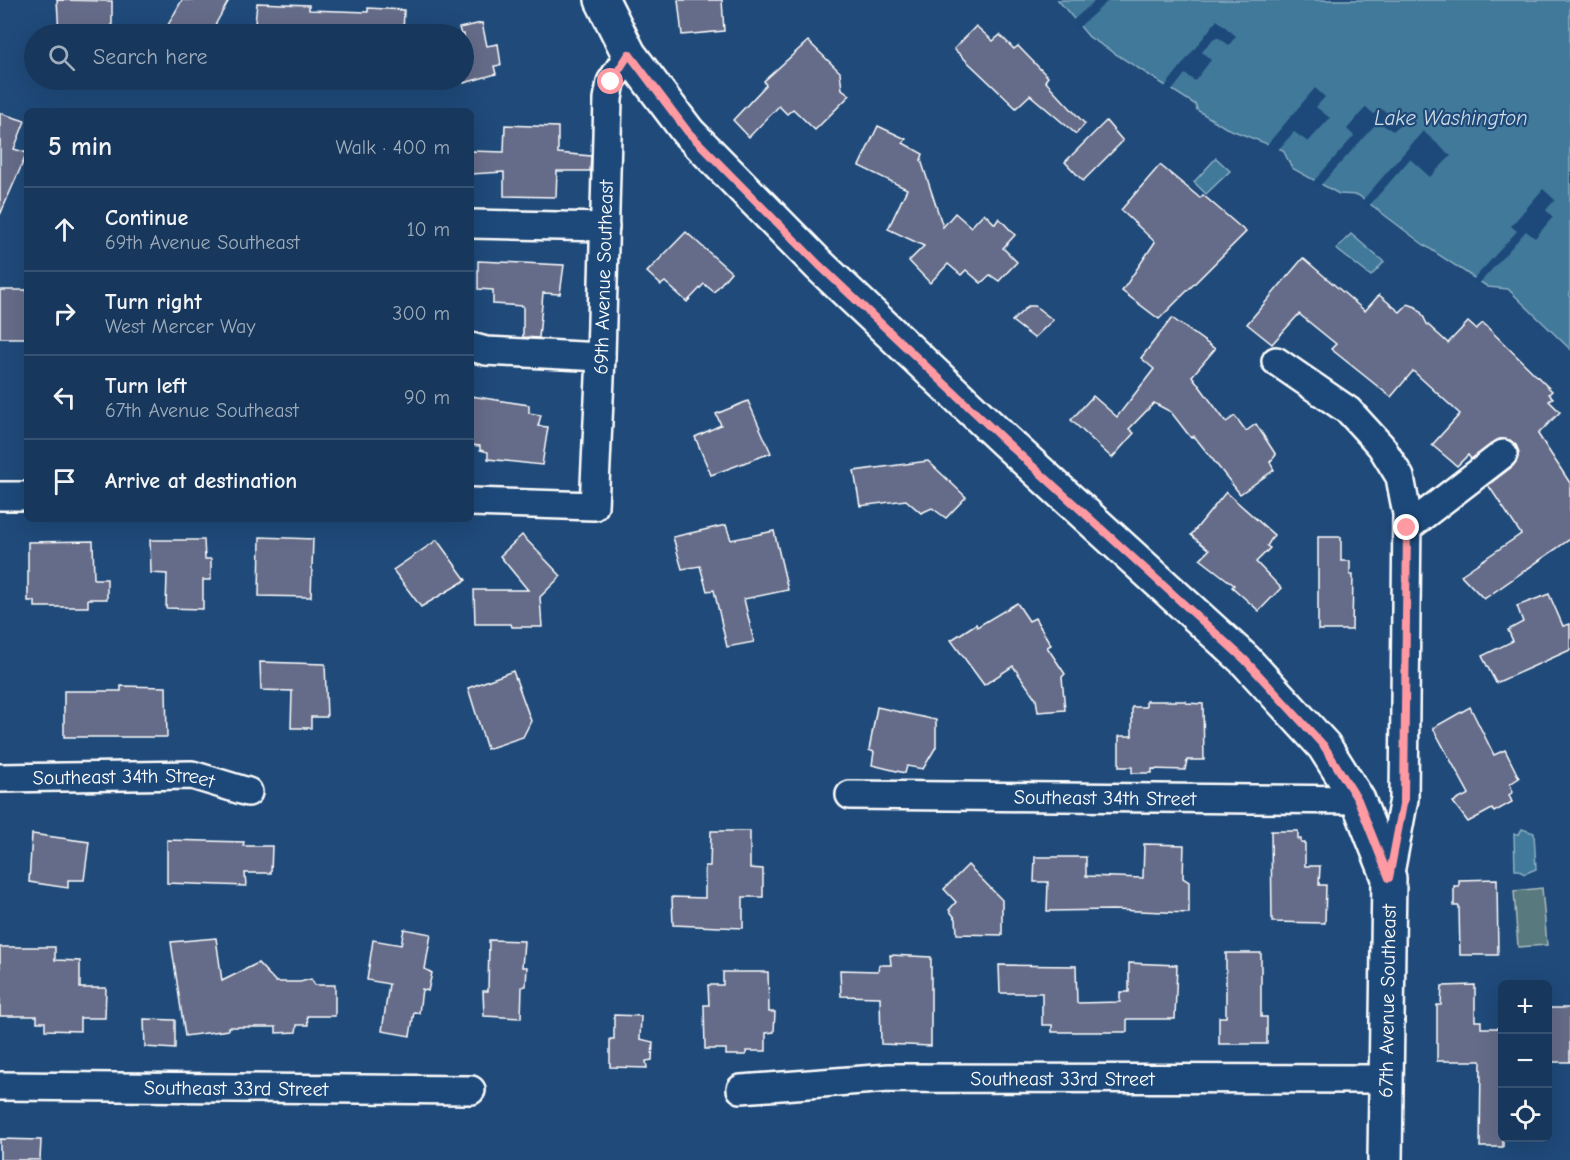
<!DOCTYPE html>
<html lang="en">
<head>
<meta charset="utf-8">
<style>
	body { margin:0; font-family:"Comic Neue",sans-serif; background:#203f62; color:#f1f3f6 }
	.controls { position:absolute; right:18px; bottom:18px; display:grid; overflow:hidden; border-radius:9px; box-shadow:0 6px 24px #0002 }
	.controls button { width:54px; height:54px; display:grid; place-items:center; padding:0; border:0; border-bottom:2px solid #365272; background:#17385c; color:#f1f3f6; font:30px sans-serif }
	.stop { position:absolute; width:18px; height:18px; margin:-14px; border:4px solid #ff9aa2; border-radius:50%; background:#fff }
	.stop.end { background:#ff9aa2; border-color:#fff; box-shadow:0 2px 6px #0008 }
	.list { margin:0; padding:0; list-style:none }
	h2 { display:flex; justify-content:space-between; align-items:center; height:78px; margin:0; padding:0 24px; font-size:26px }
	h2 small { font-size:20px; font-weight:400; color:#9eacbb }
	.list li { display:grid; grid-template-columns:39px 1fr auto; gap:18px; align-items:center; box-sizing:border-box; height:84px; padding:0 24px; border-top:2px solid #365272 }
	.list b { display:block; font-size:22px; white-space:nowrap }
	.list p { margin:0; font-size:20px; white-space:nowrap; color:#9eacbb }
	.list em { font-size:20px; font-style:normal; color:#9eacbb }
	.icon { flex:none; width:33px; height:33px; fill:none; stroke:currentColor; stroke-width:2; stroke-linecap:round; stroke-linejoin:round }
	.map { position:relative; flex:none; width:1570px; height:1160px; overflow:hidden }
	.search { position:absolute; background:#17385c; box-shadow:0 6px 24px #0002; left:24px; top:24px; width:450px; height:66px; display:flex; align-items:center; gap:15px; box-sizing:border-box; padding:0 21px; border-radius:33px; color:#9eacbb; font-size:22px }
	.panel { position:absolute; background:#17385c; box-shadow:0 6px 24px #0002; left:24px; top:108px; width:450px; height:414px; border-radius:9px }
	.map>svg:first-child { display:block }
	.green { fill:#59797e; stroke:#acbcbe; stroke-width:1.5 }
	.water { fill:#41799a; stroke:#8dafc2; stroke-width:1.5 }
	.pier { fill:#1f4a7a }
	.building { fill:#656c89; stroke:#fff; stroke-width:1.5 }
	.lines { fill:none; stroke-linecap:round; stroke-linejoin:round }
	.street-casing { stroke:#fff; stroke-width:32 }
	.secondary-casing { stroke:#fff; stroke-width:38 }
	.street { stroke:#1f4a7a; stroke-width:27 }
	.secondary { stroke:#1f4a7a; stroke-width:33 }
	.route { stroke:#ff9aa2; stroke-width:8 }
	.labels { text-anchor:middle; stroke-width:4.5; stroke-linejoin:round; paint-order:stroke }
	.street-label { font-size:20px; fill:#fff; stroke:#1f4a7a }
	.water-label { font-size:21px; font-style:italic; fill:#d0dee6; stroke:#1f4a7a }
</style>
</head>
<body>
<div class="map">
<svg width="1570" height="1160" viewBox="0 0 1570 1160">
	<rect width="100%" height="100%" fill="#1f4a7a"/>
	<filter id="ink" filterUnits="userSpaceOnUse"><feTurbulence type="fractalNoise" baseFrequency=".0167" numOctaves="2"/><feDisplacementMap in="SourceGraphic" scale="12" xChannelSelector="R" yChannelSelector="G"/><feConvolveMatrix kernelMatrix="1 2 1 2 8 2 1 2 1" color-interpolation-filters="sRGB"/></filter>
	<g filter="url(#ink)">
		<path class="green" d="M1542,888L1547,945L1518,947L1514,891Z"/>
		<g class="water">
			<path d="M1058,0H1570V349L1508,289L1488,287L1424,245L1358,195L1339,194L1292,168L1283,150L1226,128L1197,110L1196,105L1089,37Z"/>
			<path d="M1216,158L1230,171L1206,194L1194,182Z"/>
			<path d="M1351,234L1384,262L1371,276L1336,249Z"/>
			<path d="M1522,829L1534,833L1536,869L1524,874L1519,870H1515L1514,834H1519Z"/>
		</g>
		<g class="pier">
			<path d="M1096,0H1109L1078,28L1072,21Z"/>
			<path d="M1217,20L1236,36L1229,45L1219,38H1214L1202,52L1211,60L1195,81L1185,74L1171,92L1164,88Z"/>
			<path d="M1315,88L1325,97L1316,107L1330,118L1308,142L1294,132L1277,151L1265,147Z"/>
			<path d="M1366,107L1374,114L1380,108L1403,123L1393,131L1381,124L1375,125L1319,187L1312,183L1354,136L1347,129Z"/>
			<path d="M1423,131L1451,156L1430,177L1410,159L1368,207L1361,202Z"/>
			<path d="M1543,189L1555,200L1546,210L1553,217L1535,238L1526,231L1478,285L1472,281L1517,231L1511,226Z"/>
		</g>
		<g class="building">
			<path d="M57,0L112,1V34H59Z"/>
			<path d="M182,0H229L210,34H163Z"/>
			<path d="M678,0H722L724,31L682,35Z"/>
			<path d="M257,3L309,5V10L368,12V8L404,10L403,34H254Z"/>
			<path d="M482,23L487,46L498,44L501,65L494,66L496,74L464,83V34H461L459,28Z"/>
			<path d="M976,26L993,41L1000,35L1014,49L1018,46L1048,77L1045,81L1085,124L1076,134L1030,95L1016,108L954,49Z"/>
			<path d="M808,41L840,72L842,89L850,95L815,130L793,109L787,114L779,106L749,137L733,120L766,85L764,81Z"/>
			<path d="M0,113L25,121L14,149L27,153L0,215Z"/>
			<path d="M1106,121L1123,141L1083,181L1065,162Z"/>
			<path d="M505,125L558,127V153L591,156L590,171H557L556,197L504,196V172L471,174V151L504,152Z"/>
			<path d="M878,126L906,139L903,143L923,154L921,160L943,227L955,213L971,227L984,213L995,224L999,218L1015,235L1003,248L1017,262L999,281L990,275L981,283L966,270L961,275L948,264L930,283L909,261L924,246L888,229L907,189L859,166Z"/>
			<path d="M1160,165L1200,198L1203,195L1246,232L1159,319L1122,291L1155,242L1121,210Z"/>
			<path d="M686,232L731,272L714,292L704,284L687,302L665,282L661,285L647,272Z"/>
			<path d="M1303,258L1365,311L1379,295L1400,312L1408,304L1416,307L1422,314L1427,324L1448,343L1468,322L1476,329L1483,323L1552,391L1549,394L1553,398L1549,401L1560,412L1538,434L1570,483V539L1484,599L1461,575L1521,534L1488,485L1513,466L1517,460L1519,452L1516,445L1510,440L1500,439L1471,459L1468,455L1457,466L1432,445L1460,414L1413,371L1391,397L1331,349L1336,344L1299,314L1272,344L1247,324Z"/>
			<path d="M478,261L564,265L560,294L543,293L539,338L523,337V306L493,304V290L478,289Z"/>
			<rect x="0" y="290" width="27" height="48"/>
			<path d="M1028,306H1035L1053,320L1034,338L1012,321Z"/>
			<path d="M1172,318L1215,349L1192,376L1226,422L1235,416L1246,431L1256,424L1276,455L1270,462L1274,470L1240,494L1194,436L1191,438L1171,412L1154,403L1129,429L1134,433L1112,458L1071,420L1093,396L1117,417L1154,369L1141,358Z"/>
			<path d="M471,396L529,405V413L541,415L538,426L548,427L542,465L488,459V452L480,450V446L471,445Z"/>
			<path d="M748,401L771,453L711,475L695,437L721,425L716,414Z"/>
			<path d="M928,461L966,497L946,518L932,508L921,513L906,500L860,506L854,471Z"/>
			<path d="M1226,492L1274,535L1267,546L1270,548L1256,562L1281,588L1259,611L1232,587L1234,585L1200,559L1209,550L1191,535Z"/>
			<path d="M726,525L731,540L774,531L788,590L744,599L754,642L727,647L714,590L707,591L700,566L682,569L673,537Z"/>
			<path d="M522,535L561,576L540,597L542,627H512L511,624H475L474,590H528L500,556Z"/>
			<path d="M260,537L313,539L311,597L259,596Z"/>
			<path d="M1318,537H1341V561H1350V575H1353L1352,630H1318Z"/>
			<path d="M150,540H204L205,559H211V580H203V609L166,608L167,574L151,573Z"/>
			<path d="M437,540L466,580L421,607L393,570Z"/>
			<path d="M93,541L94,579H107V599H88V607H35V601H28V542Z"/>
			<path d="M1549,594L1563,626L1570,624V650L1496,683L1482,656L1513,641L1508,630L1523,622L1517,606Z"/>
			<path d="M1017,603L1029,621L1035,618L1051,645L1047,647L1065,674L1062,677L1065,710L1038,712L1036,699L1013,666L984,685L951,640L976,624L977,627Z"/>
			<path d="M260,662L325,664L327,717H311V728H291L292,691L261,690Z"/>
			<path d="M513,671L531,721L523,737L487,749L468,688Z"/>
			<path d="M121,686L166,687L167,737H64V691H121Z"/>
			<path d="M1146,701H1186V703L1203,704L1204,760H1187L1185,770L1152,769V773H1132V767H1119V736H1132V707H1146Z"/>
			<path d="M877,707L936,720V747L923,769L907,766L905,773L872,765L874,752L869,750Z"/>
			<path d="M1470,707L1494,755L1505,750L1519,778L1510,784L1513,792L1509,795L1512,802L1494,812L1492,809L1468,822L1453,802L1469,794L1433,728Z"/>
			<path d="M711,831H750V868L763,869V897H743V928L673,925L672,897L705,898V866H710Z"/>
			<path d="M1271,831H1298V839H1301V843H1305V866H1320L1319,885H1326L1325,923L1272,922Z"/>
			<path d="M32,834L89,842L84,880H68V888L29,882Z"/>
			<path d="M167,840L244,842L243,846H272L271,873H245L246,886L167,883Z"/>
			<path d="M1144,844L1184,845L1183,878L1189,882V913L1113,910L1047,911L1048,882H1034L1035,857H1086V876L1143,878Z"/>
			<path d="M968,865L1002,900V935L957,934L956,919L949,910L956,902L944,889Z"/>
			<path d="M1497,879L1498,955H1460L1459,906H1454V886H1459V880Z"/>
			<path d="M404,929L431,934L425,969L432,973L428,991L422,989L419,1013L414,1012L410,1036L382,1031L389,984L367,980L373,940L401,945Z"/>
			<path d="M216,938L222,981L258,963L276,982H300L311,979L315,985H335V1016H307L308,1025H297L296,1032L276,1033V1027H228V1030L185,1036L171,942Z"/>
			<path d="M489,940L524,941L522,967H527L526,986L522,987L521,1018L484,1016L483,991H488Z"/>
			<path d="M0,947H55V960L80,961V988H106L105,1018H80V1031L45,1030V1022H37V1016H0Z"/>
			<path d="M1226,953H1261V1017H1267V1044H1219V1017H1226Z"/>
			<path d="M890,955L931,957V1046L881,1044L880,997L841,996L840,970L878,971L879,965H891Z"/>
			<path d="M1129,963L1177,965L1175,1019H1127V1032H1052V1025H1042V993H1000L999,965L1076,966L1077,1003L1120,1002V992H1129Z"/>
			<path d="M723,972H768L769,1012H775L774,1032L766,1033V1051H746V1055H726V1049H705L704,1005H709L708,985H723Z"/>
			<path d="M1475,985V1021H1481V1028H1503V1147H1480L1481,1061H1437V1005H1441L1442,986Z"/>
			<rect x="1548" y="1008" width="22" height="54"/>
			<path d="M614,1015L641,1016L640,1039L653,1042L652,1060L646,1061L647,1068L610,1067V1039H614Z"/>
			<path d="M144,1019L175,1020V1049L145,1047Z"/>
			<path d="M0,1139L41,1140L40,1160H0Z"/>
		</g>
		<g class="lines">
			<defs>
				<g id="street">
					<path d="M471,224L605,227"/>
					<path d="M471,347L486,351L601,357"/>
					<path d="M1276,361L1349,411L1381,446L1400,477L1407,514L1404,799L1389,878"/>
					<path d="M0,496H27"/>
					<path id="s1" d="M471,502L594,506L601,357L608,99L611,82L629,54"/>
					<path d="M1407,528L1503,454"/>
					<path id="s2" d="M0,778L192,775L248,792"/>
					<path id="s3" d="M850,795L1358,800"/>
					<path id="s4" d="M0,1086L471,1090"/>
					<path id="s5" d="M741,1089L889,1078L1386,1079"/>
				</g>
				<path id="secondary" d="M602,0L629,54L688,132L819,265L1004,440L1245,660L1324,746L1358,800L1389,878L1385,1160"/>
			</defs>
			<use href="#street" class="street-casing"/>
			<use href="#secondary" class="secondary-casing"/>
			<use href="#street" class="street"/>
			<use href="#secondary" class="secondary"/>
		</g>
	</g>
	<g class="lines" filter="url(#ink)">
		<path class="route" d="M611,82L629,54L688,132L819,265L1004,440L1245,660L1324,746L1358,800L1389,878L1404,799L1407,528"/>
	</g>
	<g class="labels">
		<g class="street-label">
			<text dy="7" stroke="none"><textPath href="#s1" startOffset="352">69th Avenue Southeast</textPath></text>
			<text dy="7" stroke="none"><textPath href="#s2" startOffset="124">Southeast 34th Street</textPath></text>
			<text dy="7" stroke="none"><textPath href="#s3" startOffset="255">Southeast 34th Street</textPath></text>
			<text transform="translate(1387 1001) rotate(-89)" y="7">67th Avenue Southeast</text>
			<text dy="7" stroke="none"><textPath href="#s5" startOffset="322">Southeast 33rd Street</textPath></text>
			<text dy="7" stroke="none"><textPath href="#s4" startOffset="236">Southeast 33rd Street</textPath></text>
		</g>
		<g class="water-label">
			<text x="1451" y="125">Lake Washington</text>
		</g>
	</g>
</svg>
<div class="controls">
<button>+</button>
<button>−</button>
<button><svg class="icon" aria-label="locate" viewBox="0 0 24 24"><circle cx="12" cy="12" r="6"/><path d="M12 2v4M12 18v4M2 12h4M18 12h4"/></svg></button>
</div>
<div class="stop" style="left:611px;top:82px"></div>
<div class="stop end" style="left:1407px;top:528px"></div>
<div class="search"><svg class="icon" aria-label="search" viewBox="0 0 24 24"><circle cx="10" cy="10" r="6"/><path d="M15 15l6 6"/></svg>Search here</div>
<section class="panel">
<h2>5 min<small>Walk · 400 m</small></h2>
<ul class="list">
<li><svg class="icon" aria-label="ahead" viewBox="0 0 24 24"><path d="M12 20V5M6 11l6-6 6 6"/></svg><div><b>Continue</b><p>69th Avenue Southeast</p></div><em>10 m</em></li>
<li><svg class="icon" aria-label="right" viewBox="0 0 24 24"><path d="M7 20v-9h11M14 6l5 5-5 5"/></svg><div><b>Turn right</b><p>West Mercer Way</p></div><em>300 m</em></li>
<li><svg class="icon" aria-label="left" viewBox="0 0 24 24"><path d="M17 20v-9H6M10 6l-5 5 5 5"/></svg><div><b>Turn left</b><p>67th Avenue Southeast</p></div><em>90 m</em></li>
<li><svg class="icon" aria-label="arrive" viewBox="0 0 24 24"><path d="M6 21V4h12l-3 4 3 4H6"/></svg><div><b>Arrive at destination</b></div></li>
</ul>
</section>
</div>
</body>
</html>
